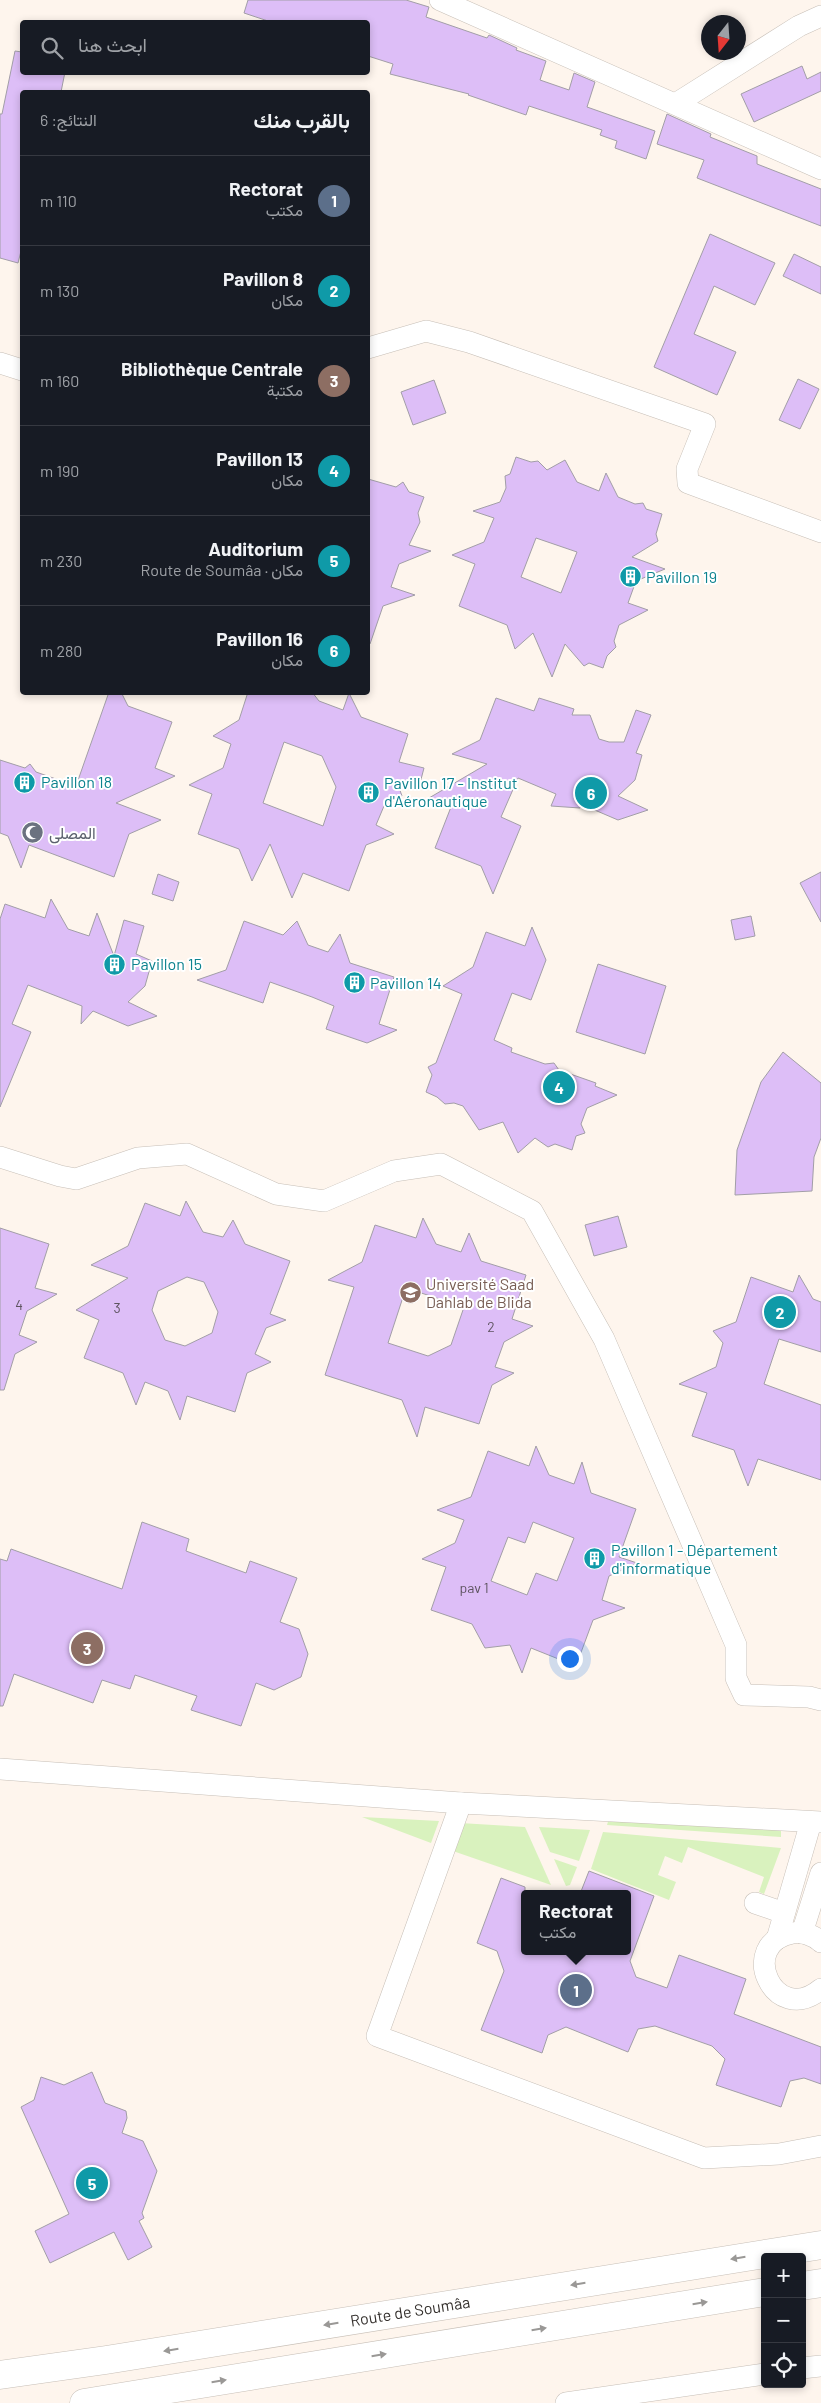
<!DOCTYPE html>
<html lang="ar">
<head>
<meta charset="utf-8">
<style>
	body { margin:0; font-family:Barlow,Vazirmatn,sans-serif; background:#20242c; color:#f1f3f6; direction:rtl }
	.controls { position:absolute; right:15px; bottom:15px; display:grid; overflow:hidden; border-radius:5px; box-shadow:0 2px 8px #0003 }
	.controls button { width:45px; height:45px; display:grid; place-items:center; padding:0; border:0; border-bottom:1px solid #363941; background:#171b24; color:#f1f3f6; font:25px sans-serif }
	.compass { position:absolute; left:701px; top:15px; width:45px; height:45px; border-radius:50%; background:#171b24; box-shadow:0 2px 8px #0003; rotate:197deg }
	.you { position:absolute; left:569px; top:1658px; width:18px; height:18px; margin:-12px; border:4px solid #fff; border-radius:50%; background:#1a73e8; box-shadow:0 0 0 8px #1a73e833 }
	.badge { display:grid; place-items:center; width:32px; height:32px; border-radius:50%; background:#d19ec9; color:#fff; font-size:16px; font-weight:700 }
	.pin { position:absolute; translate:-50% -50%; border:2px solid #fff; box-shadow:0 1px 5px #0006 }
	.popup { position:absolute; left:521px; top:1890px; width:110px; height:65px; box-sizing:border-box; display:grid; place-content:center; border-radius:5px; background:#171b24; filter:drop-shadow(0 1px 4px #0005); font-size:16px; white-space:nowrap; color:#9ea1a6 }
	.popup b { font-size:19px; color:#f1f3f6 }
	.popup::after { content:''; position:absolute; left:50%; top:100%; margin-left:-10px; border:10px solid transparent; border-top-color:#171b24 }
	.list { margin:0; padding:0; list-style:none }
	h2 { display:flex; justify-content:space-between; align-items:center; height:65px; margin:0; padding:0 20px; font-size:21px }
	h2 small { font-size:16px; font-weight:400; color:#9ea1a6 }
	.list li { display:grid; grid-template-columns:32px 1fr auto; gap:15px; align-items:center; box-sizing:border-box; height:90px; padding:0 20px; border-top:1px solid #363941 }
	.list b { display:block; font-size:19px; white-space:nowrap }
	.list p { margin:0; font-size:16px; white-space:nowrap; color:#9ea1a6 }
	.list em { font-size:16px; font-style:normal; color:#9ea1a6 }
	.icon { flex:none; width:28px; height:28px; fill:none; stroke:currentColor; stroke-width:2; stroke-linecap:round; stroke-linejoin:round }
	.map { position:relative; flex:none; width:821px; height:2403px; overflow:hidden; direction:ltr }
	.search { position:absolute; background:#171b24; box-shadow:0 2px 8px #0003; left:20px; top:20px; width:350px; height:55px; display:flex; align-items:center; gap:12px; box-sizing:border-box; padding:0 18px; border-radius:5px; color:#9ea1a6; font-size:19px }
	.panel { position:absolute; background:#171b24; box-shadow:0 2px 8px #0003; left:20px; top:90px; width:350px; height:605px; border-radius:5px; direction:rtl }
	.map>svg:first-child { display:block }
	.green { fill:#d9f2be }
	.building { fill:#ddbef7; stroke:#a29ea7; fill-rule:evenodd }
	.lines { fill:none; stroke-linecap:round; stroke-linejoin:round }
	.minor-casing { stroke:#c7bfb7; stroke-width:22 }
	.highway-casing { stroke:#c7bfb7; stroke-width:29 }
	.minor { stroke:#fff; stroke-width:21 }
	.highway { stroke:#fff; stroke-width:28 }
	.oneway { fill:#9a9896 }
	.labels { text-anchor:middle; stroke-width:4; stroke-linejoin:round; paint-order:stroke }
	.number-label { font-size:14px; fill:#5e5460 }
	.culture-label { font-size:16px; fill:#0d838f; stroke:#fff; text-anchor:start }
	.worship-label { font-size:16px; fill:#5b616d; stroke:#fff; text-anchor:start }
	.education-label { font-size:16px; fill:#785e54; stroke:#fff; text-anchor:start }
	.street-label { font-size:16px; fill:#34302d; stroke:#fff }
</style>
</head>
<body>
<div class="map">
<svg width="821" height="2403" viewBox="0 0 821 2403">
	<rect width="100%" height="100%" fill="#fef5ed"/>
	<g class="green">
		<path d="M362,1817L439,1821L431,1843Z"/>
		<path d="M609,1818L781,1830V1837L607,1825Z"/>
		<path d="M460,1823L525,1827L551,1885L450,1850Z"/>
		<path d="M539,1827L590,1830L579,1861L550,1852Z"/>
		<path d="M603,1832L781,1848L764,1894L759,1892L764,1877L688,1847L682,1863L665,1856L658,1875L676,1882L669,1900L591,1869Z"/>
		<path d="M554,1859L577,1867L570,1885L566,1886Z"/>
	</g>
	<g class="building">
		<path d="M248,0H406L429,7L426,17L487,38L489,35L517,48L516,50L546,61L540,80L569,90L574,73L595,82L587,107L655,131L646,159L615,148L617,141L600,135L602,130L529,106L526,115L468,95L469,94L390,74L393,64L368,56V22H271L244,13Z"/>
		<path d="M15,51L22,52V72H65L61,92H22V247L18,263L0,258V114H2Z"/>
		<path d="M802,66L807,79L821,72V91L754,122L741,94Z"/>
		<path d="M667,114L711,134L710,137L757,156V164L821,189V226L697,178L704,160L657,144Z"/>
		<path d="M710,234L775,263L755,305L714,286L694,334L736,352L717,395L654,367Z"/>
		<path d="M794,254L821,267V294L783,276Z"/>
		<path d="M798,379L819,389L800,429L779,420Z"/>
		<path d="M434,380L446,413L413,425L401,392Z"/>
		<path d="M516,457L531,462L538,461L547,470L565,460L577,482L599,491L606,473L618,497L635,504L643,503L646,509L662,514L656,534L658,541L632,557L665,569L636,581L628,603L648,610L619,625L614,641L616,647L607,656L603,668L589,663L584,666L565,644L552,677L533,633L515,649L507,625L459,606L475,564L452,555L484,542L494,518L473,511L500,502L506,488L505,476L510,474ZM536,538L577,552L561,593L521,577Z"/>
		<path d="M368,479L396,487L403,482L409,492L424,497L418,513L420,522L409,545L431,551L399,564L391,587L415,595L383,606L370,644H368Z"/>
		<path d="M109,692H121L128,706L172,722L155,768L175,776L116,803L161,820L129,834L114,877L29,845L21,868L8,836L0,833V760L25,768L30,764L36,772L76,786Z"/>
		<path d="M248,692H312L319,701L343,710L349,693L361,717L408,734L399,762L424,768L419,787L397,782L402,796L384,806L376,825L394,834L366,845L349,891L303,873L292,898L270,844L252,881L239,849L198,834L212,794L189,785L223,768L231,744L213,736L239,720ZM284,742L322,756L336,787L323,826L263,803Z"/>
		<path d="M496,698L534,711L539,698L574,709L572,715H590L599,739L609,742H624L636,710L651,715L636,753L642,755L635,780L618,796L648,810L618,820L583,805L580,808L551,806L556,794L518,778L501,817L521,826L493,894L481,866L435,848L451,807L429,798L487,764L452,754L480,740Z"/>
		<path d="M821,872V922L800,883Z"/>
		<path d="M158,874L179,882L173,901L152,894Z"/>
		<path d="M51,899L68,929L89,936L97,913L114,956L124,920L144,926L136,954L152,961L145,986L128,1002L157,1016L128,1026L93,1011L81,1024L82,1006L28,985L12,1024L31,1032L0,1107V919L5,904L45,918Z"/>
		<path d="M751,916L755,936L735,940L731,920Z"/>
		<path d="M244,921L283,935L297,921L308,945L328,952L340,934L350,963L394,977L379,1024L397,1030L367,1043L326,1029L334,1006L312,997L270,982L263,1003L197,980L226,970Z"/>
		<path d="M532,927L546,960L531,1000L512,993L494,1040L512,1048L511,1052L545,1064L554,1063L559,1070L596,1083L595,1086L617,1095L587,1108L581,1124L585,1133L576,1136L572,1150L555,1144L548,1147L535,1138L518,1153L503,1122L479,1130L463,1106L454,1103L445,1104L437,1097L426,1092L432,1075L428,1067L436,1063L462,994L443,986L473,967L486,932L525,946Z"/>
		<path d="M598,964L666,986L645,1054L576,1032Z"/>
		<path d="M783,1052L821,1083V1138L814,1157L812,1191L735,1195L737,1150L761,1082Z"/>
		<path d="M186,1201L203,1232L223,1237L233,1220L245,1244L290,1261L270,1314L286,1320L266,1328L255,1354L271,1362L247,1373L235,1412L187,1396L180,1420L168,1391L145,1382L136,1405L123,1373L84,1358L99,1320L76,1310L128,1278L91,1265L128,1246L145,1203L180,1216ZM187,1277L204,1282L218,1312L212,1333L185,1346L165,1340L152,1310L158,1291Z"/>
		<path d="M618,1216L627,1247L594,1256L585,1225Z"/>
		<path d="M423,1218L436,1244L461,1252L469,1233L481,1261L526,1275L512,1319L533,1326L504,1342L495,1367L514,1373L492,1385L479,1424L425,1407L417,1437L402,1400L325,1375L354,1287L328,1280L362,1262L375,1225L416,1238ZM406,1288L464,1307L451,1345L428,1356L388,1343Z"/>
		<path d="M0,1228L49,1244L35,1288L57,1294L27,1311L19,1335L37,1342L15,1354L4,1390H0Z"/>
		<path d="M799,1275L813,1299L821,1302V1352L779,1339L764,1384L821,1405V1480L758,1459L748,1486L734,1450L692,1436L707,1393L679,1384L716,1367L723,1343L713,1331L736,1322L751,1277L793,1292Z"/>
		<path d="M536,1446L549,1475L574,1484L582,1462L591,1493L636,1509L619,1557L637,1563L609,1576L602,1600L625,1608L593,1620L576,1666L531,1648L522,1673L510,1645L485,1648L472,1624L431,1610L446,1567L422,1559L455,1543L464,1520L437,1510L471,1497L488,1451L529,1466ZM533,1522L574,1538L557,1581L536,1573L527,1595L491,1581L508,1537L525,1543Z"/>
		<path d="M142,1522L189,1539L186,1551L246,1573L250,1561L297,1578L280,1622L299,1629L308,1654L301,1677L274,1690L256,1683L241,1726L191,1710L197,1696L135,1675L130,1689L102,1680L93,1703L14,1674L3,1706H0V1559L7,1561L11,1549L122,1589Z"/>
		<path d="M589,1871L654,1896L630,1961L636,1977L667,1988L679,1955L746,1979L734,2014L821,2047V2084L804,2078L790,2081L781,2107L716,2085L725,2059L712,2046L655,2026L638,2029L628,2052L566,2027L548,2035L542,2053L481,2030L504,1971L497,1951L477,1943L501,1878L525,1887V1951H627V1894H580Z"/>
		<path d="M92,2072L105,2103L126,2111L127,2118L122,2133L143,2141L157,2171L142,2213L144,2218L139,2221L152,2247L128,2260L114,2232L50,2263L35,2231L69,2214L21,2107L34,2100L41,2077L64,2085Z"/>
	</g>
	<g class="lines">
		<defs>
			<g id="minor">
				<path d="M440,0L821,169"/>
				<path d="M677,103L799,26L821,16"/>
				<path d="M368,348L426,331L469,342L705,424L687,469L688,483L821,532"/>
				<path d="M0,363L22,370"/>
				<path d="M0,1157L60,1176L76,1179L138,1158L187,1154L276,1194L324,1201L394,1171L441,1164L532,1211L604,1339L736,1645V1678L744,1695L809,1697L821,1700"/>
				<path d="M0,1769L461,1803L821,1822"/>
				<path d="M461,1803L377,2036L704,2158L779,2154L821,2146"/>
				<path d="M755,1903L784,1913"/>
				<path d="M802,1933L821,1873"/>
				<path d="M777,1939L811,1822"/>
				<path d="M821,1942C815,1936 802,1931 793,1933C736,1943 774,2028 821,1989"/>
				<path d="M802,2368L821,2366"/>
				<path d="M566,2403L765,2374"/>
			</g>
			<g id="highway">
				<path d="M802,2286L821,2283"/>
				<path id="s1" d="M0,2375L106,2360L821,2245"/>
				<path d="M84,2403L765,2292"/>
			</g>
		</defs>
		<use href="#minor" class="minor-casing"/>
		<use href="#highway" class="highway-casing"/>
		<use href="#minor" class="minor"/>
		<use href="#highway" class="highway"/>
	</g>
	<defs><path id="oneway-solid" d="M-6-.8H1V-3.2L6.5 0L1 3.2V.8H-6Z" transform="scale(1.25)"/></defs>
	<g class="oneway">
		<use href="#oneway-solid" transform="translate(738 2258) rotate(171)"/>
		<use href="#oneway-solid" transform="translate(578 2284) rotate(171)"/>
		<use href="#oneway-solid" transform="translate(700 2303) rotate(-9)"/>
		<use href="#oneway-solid" transform="translate(331 2324) rotate(171)"/>
		<use href="#oneway-solid" transform="translate(539 2329) rotate(-9)"/>
		<use href="#oneway-solid" transform="translate(171 2350) rotate(171)"/>
		<use href="#oneway-solid" transform="translate(379 2355) rotate(-9)"/>
		<use href="#oneway-solid" transform="translate(219 2381) rotate(-9)"/>
	</g>
	<defs>
		<symbol id="building-disc" viewBox="-11 -11 22 22"><circle r="9.5" fill="#0f9aa8" stroke="#fff"/><path d="M-4-6H4V6H1V3H-1V6H-4ZM-2.5-4.3h1.7v1.8h-1.7ZM.8-4.3h1.7v1.8H.8ZM-2.5-1h1.7V.8h-1.7ZM.8-1h1.7V.8H.8Z" fill="#fff"/></symbol>
		<symbol id="mosque-disc" viewBox="-11 -11 22 22"><circle r="9.5" fill="#6b7280" stroke="#fff"/><path d="M3.5-4.9A6 6 0 1 0 3.5 4.9A5 5 0 1 1 3.5-4.9Z" fill="#fff"/></symbol>
		<symbol id="university-disc" viewBox="-11 -11 22 22"><circle r="9.5" fill="#8d6e63" stroke="#fff"/><path d="M0-5L7-2L0 1L-7-2ZM-4 1L0 2.5L4 1V4Q0 6-4 4Z" fill="#fff"/></symbol>
	</defs>
	<g fill-rule="evenodd">
		<use href="#building-disc" x="618" y="564" width="25" height="25"/>
		<use href="#building-disc" x="12" y="770" width="25" height="25"/>
		<use href="#building-disc" x="356" y="780" width="25" height="25"/>
		<use href="#mosque-disc" x="20" y="820" width="25" height="25"/>
		<use href="#building-disc" x="102" y="952" width="25" height="25"/>
		<use href="#building-disc" x="342" y="970" width="25" height="25"/>
		<use href="#university-disc" x="398" y="1280" width="25" height="25"/>
		<use href="#building-disc" x="582" y="1546" width="25" height="25"/>
	</g>
	<g class="labels">
		<g class="number-label">
			<text x="19" y="1310">4</text>
			<text x="117" y="1313">3</text>
			<text x="491" y="1332">2</text>
			<text x="474" y="1593">pav 1</text>
		</g>
		<g class="culture-label">
			<text x="646" y="583">Pavillon 19</text>
			<text x="41" y="788">Pavillon 18</text>
			<text x="384" y="789">Pavillon 17 - Institut<tspan x="384" dy="18">d'Aéronautique</tspan></text>
			<text x="131" y="970">Pavillon 15</text>
			<text x="370" y="989">Pavillon 14</text>
			<text x="611" y="1556">Pavillon 1 - Département<tspan x="611" dy="18">d'informatique</tspan></text>
		</g>
		<g class="worship-label">
			<text x="49" y="839">المصلى</text>
		</g>
		<g class="education-label">
			<text x="426" y="1290">Université Saad<tspan x="426" dy="18">Dahlab de Blida</tspan></text>
		</g>
		<g class="street-label">
			<text dy="6" stroke="none"><textPath href="#s1" startOffset="415">Route de Soumâa</textPath></text>
		</g>
	</g>
</svg>
<div class="controls">
<button>+</button>
<button>−</button>
<button><svg class="icon" aria-label="locate" viewBox="0 0 24 24"><circle cx="12" cy="12" r="6"/><path d="M12 2v4M12 18v4M2 12h4M18 12h4"/></svg></button>
</div>
<svg class="compass" viewBox="-18 -18 36 36"><path d="M0-13l5 13h-10z" fill="#e53935"/><path d="M0 13l5-13h-10z" fill="#9ea1a6"/></svg>
<div class="you"></div>
<div class="pin badge" style="left:576px;top:1990px;background:#5c6f8a">1</div>
<div class="popup"><b>Rectorat</b>مكتب</div>
<div class="pin badge" style="left:780px;top:1312px;background:#0f9aa8">2</div>
<div class="pin badge" style="left:87px;top:1648px;background:#8d6e63">3</div>
<div class="pin badge" style="left:559px;top:1087px;background:#0f9aa8">4</div>
<div class="pin badge" style="left:92px;top:2183px;background:#0f9aa8">5</div>
<div class="pin badge" style="left:591px;top:793px;background:#0f9aa8">6</div>
<div class="search"><svg class="icon" aria-label="search" viewBox="0 0 24 24"><circle cx="10" cy="10" r="6"/><path d="M15 15l6 6"/></svg>ابحث هنا</div>
<section class="panel">
<h2>بالقرب منك<small>النتائج: 6</small></h2>
<ul class="list">
<li><span class="badge" style="background:#5c6f8a">1</span><div><b>Rectorat</b><p>مكتب</p></div><em>110 m</em></li>
<li><span class="badge" style="background:#0f9aa8">2</span><div><b>Pavillon 8</b><p>مكان</p></div><em>130 m</em></li>
<li><span class="badge" style="background:#8d6e63">3</span><div><b>Bibliothèque Centrale</b><p>مكتبة</p></div><em>160 m</em></li>
<li><span class="badge" style="background:#0f9aa8">4</span><div><b>Pavillon 13</b><p>مكان</p></div><em>190 m</em></li>
<li><span class="badge" style="background:#0f9aa8">5</span><div><b>Auditorium</b><p>مكان · Route de Soumâa</p></div><em>230 m</em></li>
<li><span class="badge" style="background:#0f9aa8">6</span><div><b>Pavillon 16</b><p>مكان</p></div><em>280 m</em></li>
</ul>
</section>
</div>
</body>
</html>
